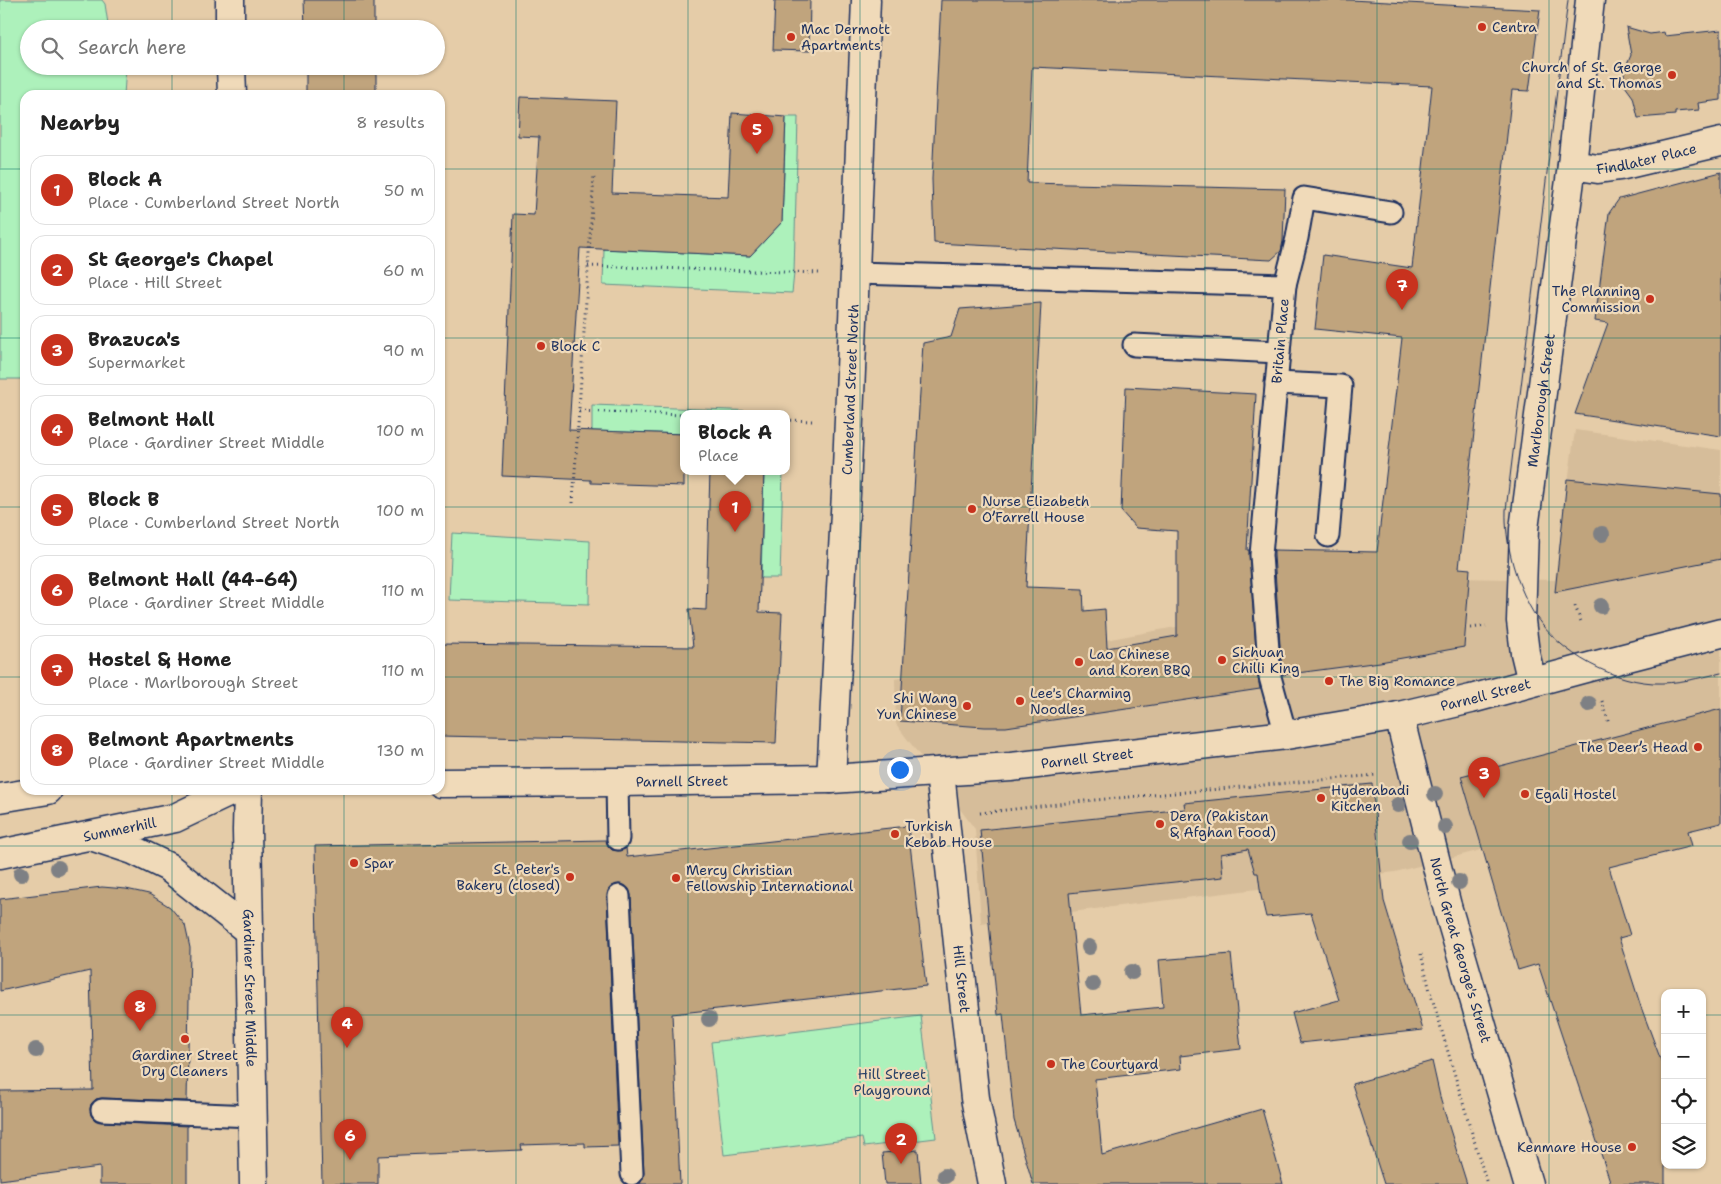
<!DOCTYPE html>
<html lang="en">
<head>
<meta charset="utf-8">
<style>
	body { margin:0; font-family:"Shantell Sans",sans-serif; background:#f6f6f6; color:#222 }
	.controls { position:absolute; right:15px; bottom:15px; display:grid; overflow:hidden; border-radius:10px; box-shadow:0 1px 4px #0004 }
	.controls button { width:45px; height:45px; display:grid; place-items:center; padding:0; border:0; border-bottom:1px solid #e0e0e0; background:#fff; color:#222; font:25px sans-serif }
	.you { position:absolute; left:899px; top:769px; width:18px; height:18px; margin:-12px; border:4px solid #fff; border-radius:50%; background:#1a73e8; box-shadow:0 0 0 8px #1a73e833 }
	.badge { display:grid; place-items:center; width:32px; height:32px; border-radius:50%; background:#c8321e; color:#fff; font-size:16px; font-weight:700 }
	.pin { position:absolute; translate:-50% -41px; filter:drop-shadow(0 1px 2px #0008) }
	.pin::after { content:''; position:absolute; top:26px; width:18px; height:15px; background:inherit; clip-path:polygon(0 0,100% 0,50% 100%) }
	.popup { position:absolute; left:680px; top:410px; width:110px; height:65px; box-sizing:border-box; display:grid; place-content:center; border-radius:10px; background:#fff; filter:drop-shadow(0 1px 4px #0005); font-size:16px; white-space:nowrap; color:#767676 }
	.popup b { font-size:19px; color:#222 }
	.popup::after { content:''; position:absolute; left:50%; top:100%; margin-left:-10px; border:10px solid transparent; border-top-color:#fff }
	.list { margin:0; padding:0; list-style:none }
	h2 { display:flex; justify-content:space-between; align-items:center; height:65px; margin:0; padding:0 20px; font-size:21px }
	h2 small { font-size:16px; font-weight:400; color:#767676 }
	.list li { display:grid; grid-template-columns:32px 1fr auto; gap:15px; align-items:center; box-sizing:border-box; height:70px; margin:0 10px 10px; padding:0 10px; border:1px solid #e0e0e0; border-radius:15px }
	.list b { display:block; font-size:19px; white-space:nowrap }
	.list p { margin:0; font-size:16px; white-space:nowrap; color:#767676 }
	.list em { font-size:16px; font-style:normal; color:#767676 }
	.icon { flex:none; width:28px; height:28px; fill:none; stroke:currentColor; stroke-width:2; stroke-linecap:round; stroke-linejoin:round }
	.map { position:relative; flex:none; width:1721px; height:1184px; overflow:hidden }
	.search { position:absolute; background:#fff; box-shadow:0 1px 4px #0004; left:20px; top:20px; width:425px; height:55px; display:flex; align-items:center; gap:12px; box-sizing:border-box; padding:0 18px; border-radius:28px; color:#767676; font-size:19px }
	.panel { position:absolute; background:#fff; box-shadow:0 1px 4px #0004; left:20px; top:90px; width:425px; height:705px; border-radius:15px }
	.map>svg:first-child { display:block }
	.built { fill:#d6bd9a }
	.green { fill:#adf1bb; stroke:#64908c }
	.building { fill:#c0a47d; stroke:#1b2f5e }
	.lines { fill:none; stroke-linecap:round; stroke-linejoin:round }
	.lane-casing { stroke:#1b2f5e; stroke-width:25 }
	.street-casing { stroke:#1b2f5e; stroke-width:31 }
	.secondary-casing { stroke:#1b2f5e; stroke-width:31 }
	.path { stroke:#1b2f5e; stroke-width:3; stroke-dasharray:1 4; stroke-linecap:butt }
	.lane { stroke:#f0dab9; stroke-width:21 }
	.street { stroke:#f0dab9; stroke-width:28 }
	.secondary { stroke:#f0dab9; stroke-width:28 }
	.tram { stroke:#1b2f5e; stroke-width:1 }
	.tree { fill:#7e8084 }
	.grid { fill:none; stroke:#0f766e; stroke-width:1; stroke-opacity:0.55 }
	.poi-dot { fill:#c8321e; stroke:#f0dab9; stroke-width:2 }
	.labels { text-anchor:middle; stroke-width:4.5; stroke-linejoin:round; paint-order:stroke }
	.poi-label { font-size:14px; fill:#1b2f5e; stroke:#f0dab9; text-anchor:start }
	.street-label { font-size:14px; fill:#1b2f5e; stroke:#f0dab9 }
	.park-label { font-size:14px; fill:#2a4267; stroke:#f0dab9 }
</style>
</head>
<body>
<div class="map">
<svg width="1721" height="1184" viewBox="0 0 1721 1184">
	<rect width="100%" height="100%" fill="#e5cca8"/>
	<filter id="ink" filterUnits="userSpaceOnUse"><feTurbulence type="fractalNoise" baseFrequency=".02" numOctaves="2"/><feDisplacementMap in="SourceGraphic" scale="10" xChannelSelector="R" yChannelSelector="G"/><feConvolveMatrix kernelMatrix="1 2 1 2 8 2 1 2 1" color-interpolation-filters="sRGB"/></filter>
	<g filter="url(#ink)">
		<path class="built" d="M1575,430L1721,450V789L1395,872L981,923L975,829L896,724L895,679L1348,595L1454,578L1555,580Z"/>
		<g class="green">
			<path d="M0,0H102L105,4L108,24L117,29H29V66H126L124,95H25V379H0Z"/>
			<path d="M786,117H798L794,273L792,293L603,285L604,249L750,256L782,222Z"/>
			<path d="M592,405L785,412V413H684V434L592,431Z"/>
			<path d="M762,471H783L780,578H761L764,473Z"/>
			<path d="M452,533L590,541L589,604L449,600Z"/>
			<path d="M921,1016L936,1138L864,1147L862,1138L724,1155L711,1042Z"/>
		</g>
		<g class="building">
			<path d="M304,0H374V29H305Z"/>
			<path d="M775,0H810L809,51L773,50Z"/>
			<path d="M941,0H1350L1540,10L1529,91L1512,90L1459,568L1470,569L1464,647L1380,662L1282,675L1274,555V550L1377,552L1402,338L1315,329L1323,255L1412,268L1432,86L1032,67L1027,183L1285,189L1283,241L1281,251L1271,260L934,243L932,179Z"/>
			<path d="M1626,27L1650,34L1664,32L1665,36L1721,30V100L1698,103L1699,110L1675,112V115L1638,118L1633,97L1625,86L1624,79V72L1631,55Z"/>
			<rect x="306" y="66" width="70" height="29"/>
			<path d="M520,97L616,101L612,193L728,197L732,113L786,117L782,222L750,256L580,248L569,430L684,434V486L591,483V480L502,476L513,214L534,215L539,137L518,136Z"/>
			<path d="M1721,172V436L1575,414L1608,323L1595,321L1609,213L1619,199Z"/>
			<path d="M1041,303L1026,587L1083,589L1084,611L1105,609L1107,648L1177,636V531L1136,528L1121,511L1126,387L1256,394L1247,550H1249L1258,678L1260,689L1006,727H984L900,721L923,343L951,337L960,309Z"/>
			<path d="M710,471H764L759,612L782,613L776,743L440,736V644L693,647L689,609L706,610Z"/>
			<path d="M1567,479L1721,494V559L1555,592Z"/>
			<path d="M1721,709V823L1688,831L1692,846L1609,867L1630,935L1619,938L1641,1007L1665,1071V1184H1611L1538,964L1518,970L1461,776Z"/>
			<path d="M1372,784L1384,901L1423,1030L1300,1043L1292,1013L1339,1000L1311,913L1266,917L1261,896L1258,873H1255L1248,849L1221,854L1223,877L1069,893L1081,1015L1163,1007L1159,960L1231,954L1241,1049L1180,1056L1181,1069L1095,1079L1102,1155L1262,1109L1283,1184H1033L1014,1120L1003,1014L998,1015L980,830L1185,809L1184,803Z"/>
			<path d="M908,826L926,986L672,1014L680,1184H640L644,1173L631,895L629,889L624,885L619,884L612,886L608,891L607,897L618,1146L585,1147V1143L521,1145L522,1150L378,1156V1184H322L315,846L606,840L608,846L612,850L619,851L626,848L627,857Z"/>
			<path d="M102,887L126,889L149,894L170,907L185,925L190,948L187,1101L102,1098L96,1099L91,1104L90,1109L91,1115L95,1120L102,1122L187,1126V1184H100V1167L0,1180V1091L93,1090L90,971L0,991V899Z"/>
			<path d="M1432,1061L1441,1101L1467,1184H1384L1352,1084Z"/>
			<path d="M918,1150L921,1184H885L882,1153Z"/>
		</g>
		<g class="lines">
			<defs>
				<g id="lane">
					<path d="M855,273L1285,285L1261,555L1270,677L1286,735"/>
					<path d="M1285,285L1297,238L1304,198L1391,212"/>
					<path d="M1134,345L1279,352"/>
					<path d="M1276,383L1341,386L1328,536"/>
					<path d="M617,782L618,839"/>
					<path d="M619,896L632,1174"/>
					<path d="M102,1110L253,1116"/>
				</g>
				<g id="street">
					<path id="s1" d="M1572,165L1598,169L1620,166L1721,142"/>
					<path id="s2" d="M1532,682L1525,653L1521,621L1524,529L1572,165L1590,0"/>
					<path id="s3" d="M1399,716L1447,906L1528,1184"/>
					<path id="s4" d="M831,779L846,493L866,0"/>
				</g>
				<g id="secondary">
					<path d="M230,0V29"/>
					<path d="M231,66L232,95"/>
					<path id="s5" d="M940,772L963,991L975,1098L992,1184"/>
					<path id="s6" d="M440,783L617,782L831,779L1011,767L1286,735L1399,716L1471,699L1593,666L1721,633"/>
					<path id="s7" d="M248,790L247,830L254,1184"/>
					<path d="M0,798L48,790"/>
					<path d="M91,836L133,850L168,867L249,931"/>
					<path id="s8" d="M0,854L175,818L234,790"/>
				</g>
			</defs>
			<use href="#lane" class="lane-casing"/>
			<use href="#street" class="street-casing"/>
			<use href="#secondary" class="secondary-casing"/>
			<g class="path">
				<path d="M588,266L820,273"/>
				<path d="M579,411L684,415"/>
				<path d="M786,420L813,421"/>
				<path d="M573,503L594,175"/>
				<path d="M1575,606L1582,624"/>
				<path d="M1471,628L1486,626"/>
				<path d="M1602,701L1609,724"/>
				<path d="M980,813L1084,801L1377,775"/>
				<path d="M1421,954L1430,991L1487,1184"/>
			</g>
			<use href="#lane" class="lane"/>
			<use href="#street" class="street"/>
			<use href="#secondary" class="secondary"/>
			<path class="tram" d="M1568,0L1506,510C1505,543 1514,576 1529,605C1551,648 1606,680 1653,683C1677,684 1699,678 1721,673"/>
		</g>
		<g class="tree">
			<circle cx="1602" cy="534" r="8"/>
			<circle cx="1601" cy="606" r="8"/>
			<circle cx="1589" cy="704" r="8"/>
			<circle cx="1435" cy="794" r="8"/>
			<circle cx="1398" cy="805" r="8"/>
			<circle cx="1445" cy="827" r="8"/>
			<circle cx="1410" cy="841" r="8"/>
			<circle cx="58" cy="868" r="8"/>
			<circle cx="21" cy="874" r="8"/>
			<circle cx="1459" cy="882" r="8"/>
			<circle cx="1089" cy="947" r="8"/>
			<circle cx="1132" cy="972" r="8"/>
			<circle cx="1093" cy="984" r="8"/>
			<circle cx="709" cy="1019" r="8"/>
			<circle cx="36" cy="1050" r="8"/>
			<circle cx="945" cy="1176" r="8"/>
		</g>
	</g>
	<path class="grid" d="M172,0V29M344,0V29M516,0V1184M688,0V1184M860,0V1184M1033,0V1184M1205,0V1184M1377,0V1184M1549,0V1184M172,66V95M344,66V95M0,169H25M440,169H1721M0,338H25M440,338H1721M0,507H25M440,507H1721M0,677H25M440,677H1721M172,790V1184M344,790V1184M0,846H1721M0,1015H1665M1702,1015H1721"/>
	<g class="poi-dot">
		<circle cx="1482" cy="27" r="5"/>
		<circle cx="791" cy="37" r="5"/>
		<circle cx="1672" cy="75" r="5"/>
		<circle cx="1650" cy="299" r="5"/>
		<circle cx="541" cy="346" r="5"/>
		<circle cx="972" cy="509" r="5"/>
		<circle cx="1222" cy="660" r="5"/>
		<circle cx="1079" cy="662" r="5"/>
		<circle cx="1329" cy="681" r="5"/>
		<circle cx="1020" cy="701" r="5"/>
		<circle cx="967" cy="706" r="5"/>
		<circle cx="1698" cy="747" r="5"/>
		<circle cx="1525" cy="794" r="5"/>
		<circle cx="1321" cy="798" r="5"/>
		<circle cx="1160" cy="824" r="5"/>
		<circle cx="895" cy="834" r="5"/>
		<circle cx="354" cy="863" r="5"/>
		<circle cx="570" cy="877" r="5"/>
		<circle cx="676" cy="878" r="5"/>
		<circle cx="185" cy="1039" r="5"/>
		<circle cx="1051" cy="1064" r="5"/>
		<circle cx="1632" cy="1147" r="5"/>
	</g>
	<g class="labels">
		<g class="poi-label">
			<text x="1492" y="32">Centra</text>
			<text x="801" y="34">Mac Dermott<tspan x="801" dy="16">Apartments</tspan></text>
			<text x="1662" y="72" text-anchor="end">Church of St. George<tspan x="1662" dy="16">and St. Thomas</tspan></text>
			<text x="1640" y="296" text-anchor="end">The Planning<tspan x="1640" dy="16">Commission</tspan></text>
			<text x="551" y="351">Block C</text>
			<text x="982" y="506">Nurse Elizabeth<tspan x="982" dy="16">O’Farrell House</tspan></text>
			<text x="1232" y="657">Sichuan<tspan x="1232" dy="16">Chilli King</tspan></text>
			<text x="1089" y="659">Lao Chinese<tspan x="1089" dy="16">and Koren BBQ</tspan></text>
			<text x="1339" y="686">The Big Romance</text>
			<text x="1030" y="698">Lee's Charming<tspan x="1030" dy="16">Noodles</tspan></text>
			<text x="957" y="703" text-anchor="end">Shi Wang<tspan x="957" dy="16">Yun Chinese</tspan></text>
			<text x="1688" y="752" text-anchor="end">The Deer’s Head</text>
			<text x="1331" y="795">Hyderabadi<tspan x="1331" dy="16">Kitchen</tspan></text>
			<text x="1535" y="799">Egali Hostel</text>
			<text x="1170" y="821">Dera (Pakistan<tspan x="1170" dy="16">&amp; Afghan Food)</tspan></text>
			<text x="905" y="831">Turkish<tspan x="905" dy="16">Kebab House</tspan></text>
			<text x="364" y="868">Spar</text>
			<text x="560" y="874" text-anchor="end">St. Peter's<tspan x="560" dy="16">Bakery (closed)</tspan></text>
			<text x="686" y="875">Mercy Christian<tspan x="686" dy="16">Fellowship International</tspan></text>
			<text x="185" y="1060" text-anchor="middle">Gardiner Street<tspan x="185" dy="16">Dry Cleaners</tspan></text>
			<text x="1061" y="1069">The Courtyard</text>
			<text x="1622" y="1152" text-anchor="end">Kenmare House</text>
		</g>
		<g class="street-label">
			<text dy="5" stroke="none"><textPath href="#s1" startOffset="76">Findlater Place</textPath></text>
			<text transform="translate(1280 341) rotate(-85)" y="5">Britain Place</text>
			<text dy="5" stroke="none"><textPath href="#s4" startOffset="390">Cumberland Street North</textPath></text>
			<text dy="5" stroke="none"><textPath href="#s2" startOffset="284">Marlborough Street</textPath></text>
			<text dy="5" stroke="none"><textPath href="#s6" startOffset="1052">Parnell Street</textPath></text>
			<text dy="5" stroke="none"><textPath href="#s6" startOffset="648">Parnell Street</textPath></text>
			<text dy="5" stroke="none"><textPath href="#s6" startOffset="242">Parnell Street</textPath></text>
			<text dy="5" stroke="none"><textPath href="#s8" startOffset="122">Summerhill</textPath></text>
			<text dy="5" stroke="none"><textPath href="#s3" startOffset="242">North Great George's Street</textPath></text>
			<text dy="5" stroke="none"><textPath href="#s5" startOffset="208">Hill Street</textPath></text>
			<text dy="5" stroke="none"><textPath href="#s7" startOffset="198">Gardiner Street Middle</textPath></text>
		</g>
		<g class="park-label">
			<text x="892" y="1079">Hill Street<tspan x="892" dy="16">Playground</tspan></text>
		</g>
	</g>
</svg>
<div class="controls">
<button>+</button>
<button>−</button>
<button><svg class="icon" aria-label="locate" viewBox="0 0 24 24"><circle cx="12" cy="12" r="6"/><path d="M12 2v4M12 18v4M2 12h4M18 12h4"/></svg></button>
<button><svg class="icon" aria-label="layers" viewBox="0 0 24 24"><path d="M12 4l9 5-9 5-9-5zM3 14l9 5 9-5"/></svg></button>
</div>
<div class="you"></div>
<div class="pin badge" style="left:735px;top:532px">1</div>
<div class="popup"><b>Block A</b>Place</div>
<div class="pin badge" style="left:901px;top:1164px">2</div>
<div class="pin badge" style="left:1484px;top:798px">3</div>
<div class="pin badge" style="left:347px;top:1048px">4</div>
<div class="pin badge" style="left:757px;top:154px">5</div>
<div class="pin badge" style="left:350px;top:1160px">6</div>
<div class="pin badge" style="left:1402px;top:310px">7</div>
<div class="pin badge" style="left:140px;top:1031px">8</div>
<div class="search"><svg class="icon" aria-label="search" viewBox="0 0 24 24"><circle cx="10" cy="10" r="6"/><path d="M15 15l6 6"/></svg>Search here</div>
<section class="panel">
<h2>Nearby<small>8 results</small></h2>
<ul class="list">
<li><span class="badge">1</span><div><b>Block A</b><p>Place · Cumberland Street North</p></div><em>50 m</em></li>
<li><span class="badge">2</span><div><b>St George's Chapel</b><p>Place · Hill Street</p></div><em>60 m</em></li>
<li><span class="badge">3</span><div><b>Brazuca's</b><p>Supermarket</p></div><em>90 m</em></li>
<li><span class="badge">4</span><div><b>Belmont Hall</b><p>Place · Gardiner Street Middle</p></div><em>100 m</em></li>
<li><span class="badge">5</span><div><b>Block B</b><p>Place · Cumberland Street North</p></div><em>100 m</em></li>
<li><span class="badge">6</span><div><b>Belmont Hall (44-64)</b><p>Place · Gardiner Street Middle</p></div><em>110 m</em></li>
<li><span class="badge">7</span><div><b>Hostel &amp; Home</b><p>Place · Marlborough Street</p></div><em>110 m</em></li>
<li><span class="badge">8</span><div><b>Belmont Apartments</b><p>Place · Gardiner Street Middle</p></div><em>130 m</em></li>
</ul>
</section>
</div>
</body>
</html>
